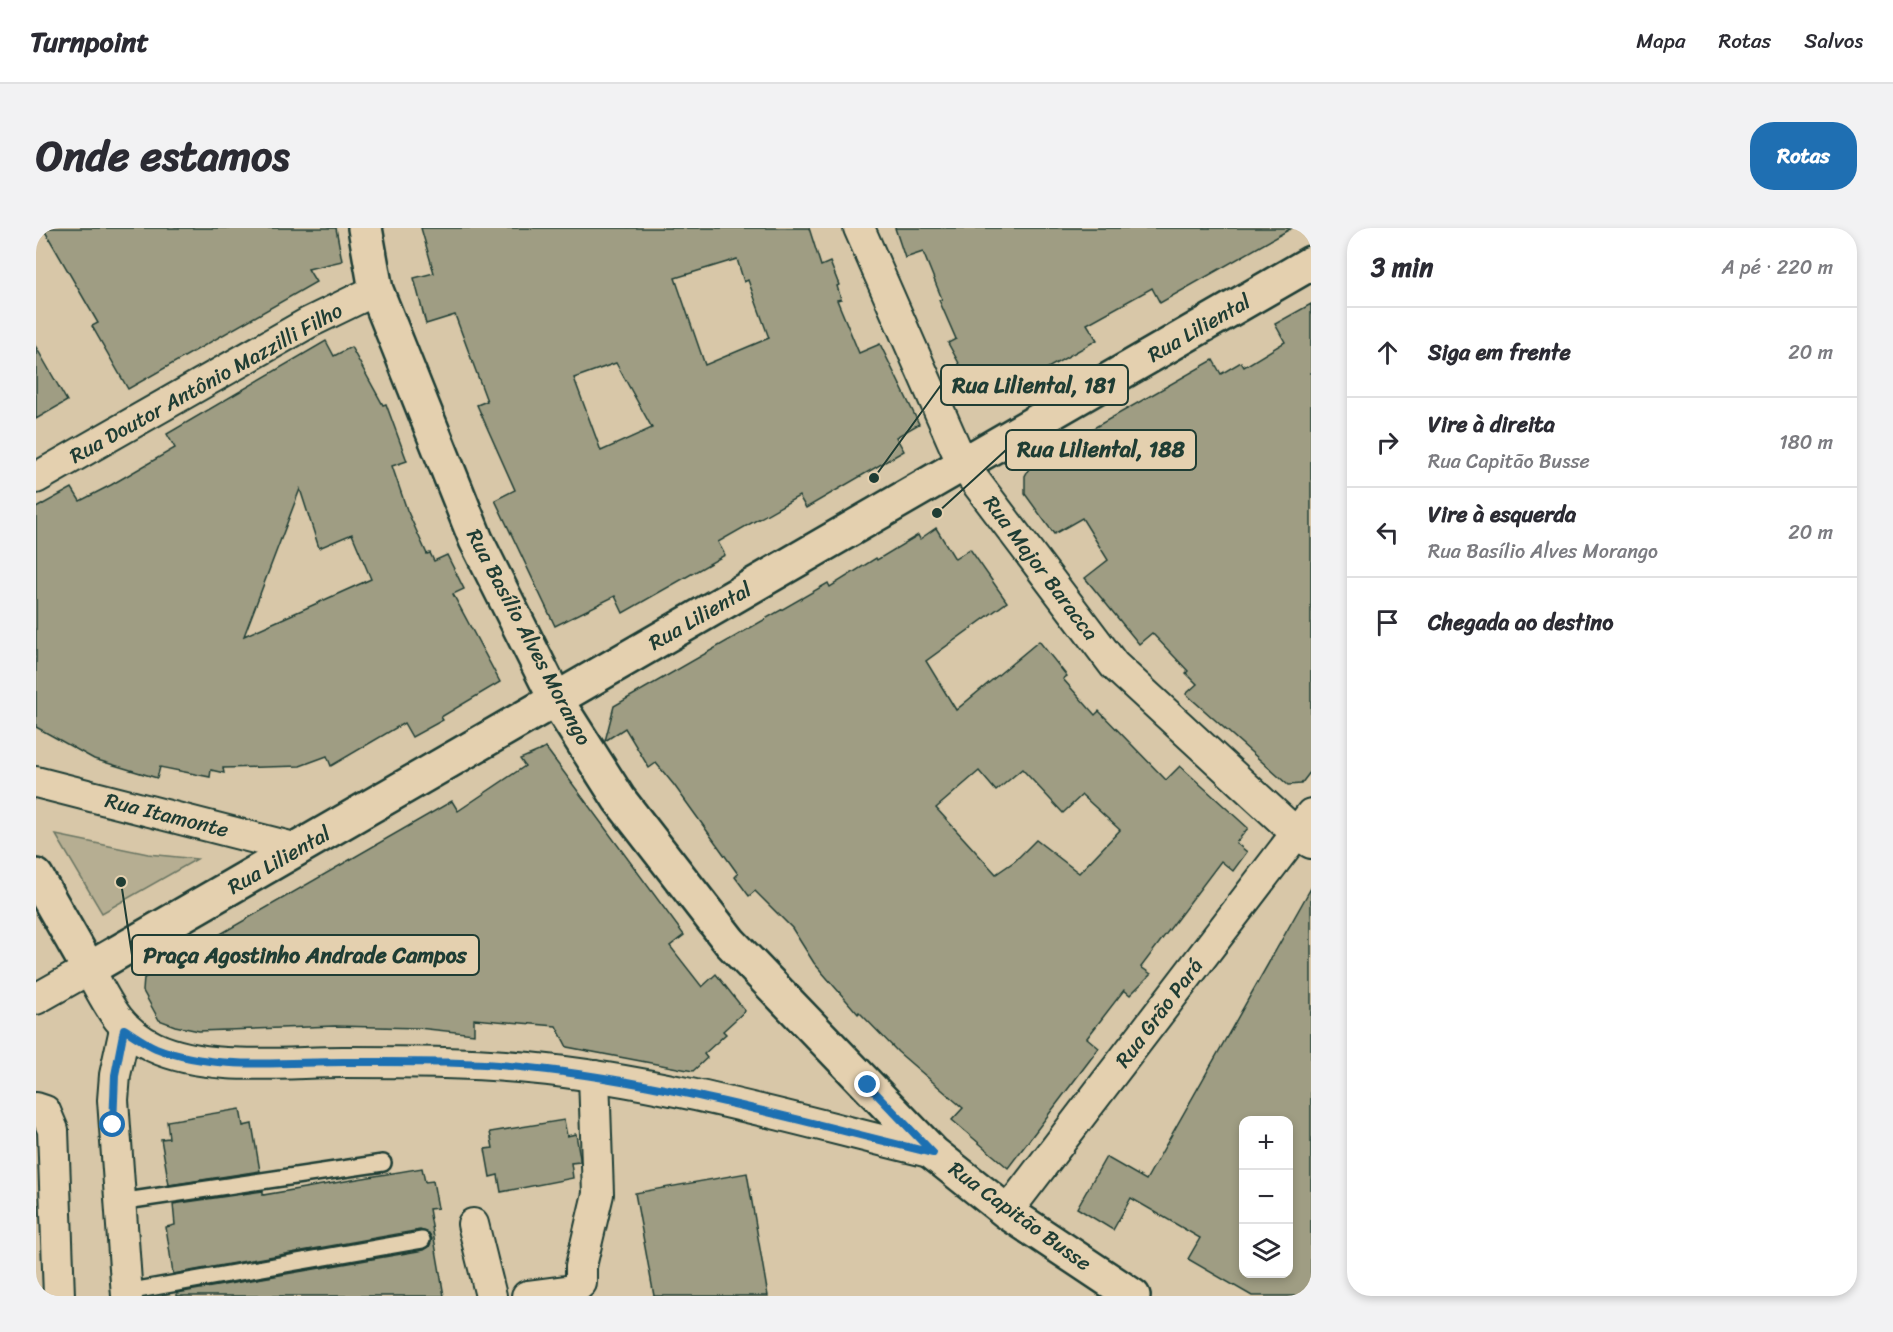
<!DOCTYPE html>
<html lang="pt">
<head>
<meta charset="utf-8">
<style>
	body { margin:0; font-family:Sriracha,sans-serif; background:#f2f2f3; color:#2b2b33 }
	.controls { position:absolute; right:18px; bottom:18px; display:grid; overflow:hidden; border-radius:12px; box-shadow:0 3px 9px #0003 }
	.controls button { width:54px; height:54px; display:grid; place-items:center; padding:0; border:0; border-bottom:2px solid #e1e1e2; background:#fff; color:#2b2b33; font:30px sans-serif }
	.stop { position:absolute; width:18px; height:18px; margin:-14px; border:4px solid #1f6fb2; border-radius:50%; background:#fff }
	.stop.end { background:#1f6fb2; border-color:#fff; box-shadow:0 2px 6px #0008 }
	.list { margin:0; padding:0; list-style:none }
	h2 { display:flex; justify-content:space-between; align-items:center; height:78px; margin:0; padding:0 24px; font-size:26px }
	h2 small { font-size:20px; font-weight:400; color:#7c7c81 }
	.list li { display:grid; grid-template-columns:39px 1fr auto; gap:18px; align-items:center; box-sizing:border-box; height:90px; padding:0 24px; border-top:2px solid #e1e1e2 }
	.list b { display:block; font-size:22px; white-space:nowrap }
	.list p { margin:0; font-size:20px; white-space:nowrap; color:#7c7c81 }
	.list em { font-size:20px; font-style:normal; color:#7c7c81 }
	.icon { flex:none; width:33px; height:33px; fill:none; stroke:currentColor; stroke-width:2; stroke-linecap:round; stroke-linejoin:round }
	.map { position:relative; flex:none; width:1275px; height:1068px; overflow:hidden; border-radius:24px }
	header { display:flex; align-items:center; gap:36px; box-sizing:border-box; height:84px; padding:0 30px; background:#fff; border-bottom:2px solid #e1e1e2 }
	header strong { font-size:28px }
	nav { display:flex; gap:33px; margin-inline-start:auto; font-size:21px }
	.intro { display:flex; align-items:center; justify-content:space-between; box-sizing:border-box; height:144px; padding:0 36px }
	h1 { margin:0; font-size:42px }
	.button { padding:15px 27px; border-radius:24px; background:#1f6fb2; color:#fff; font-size:21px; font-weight:700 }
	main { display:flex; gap:36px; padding:0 36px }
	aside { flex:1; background:#fff; border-radius:24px; box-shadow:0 3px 9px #0003 }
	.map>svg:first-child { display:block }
	.green { fill:#b6ae92; stroke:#6a7663; stroke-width:1.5 }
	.building { fill:#9f9d83; stroke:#1f3d34; stroke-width:1.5; fill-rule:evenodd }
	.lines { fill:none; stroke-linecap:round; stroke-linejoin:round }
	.lane-casing { stroke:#1f3d34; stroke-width:20 }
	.street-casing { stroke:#1f3d34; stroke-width:34 }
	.secondary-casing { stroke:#1f3d34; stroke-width:38 }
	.lane { stroke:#e4d0af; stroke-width:15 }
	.street { stroke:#e4d0af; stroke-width:30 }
	.secondary { stroke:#e4d0af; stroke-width:33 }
	.route { stroke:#1f6fb2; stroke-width:8 }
	.labels { text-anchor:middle; stroke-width:4.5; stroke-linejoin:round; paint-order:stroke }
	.street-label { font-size:21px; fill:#1f3d34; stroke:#e4d0af }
	.leader { fill:none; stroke:#1f3d34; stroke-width:2 }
	.callout-dot { fill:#1f3d34; stroke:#e4d0af; stroke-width:2 }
	.callout { fill:#e4d0af; stroke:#1f3d34; stroke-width:2 }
	.callout-label { font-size:22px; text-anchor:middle; font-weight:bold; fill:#1f3d34 }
</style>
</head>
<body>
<header>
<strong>Turnpoint</strong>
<nav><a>Mapa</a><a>Rotas</a><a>Salvos</a></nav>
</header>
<div class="intro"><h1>Onde estamos</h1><a class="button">Rotas</a></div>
<main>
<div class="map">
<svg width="1275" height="1068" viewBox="0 0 1275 1068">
	<rect width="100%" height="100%" fill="#d8c7a8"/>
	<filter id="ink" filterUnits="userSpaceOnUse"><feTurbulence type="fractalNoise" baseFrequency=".0167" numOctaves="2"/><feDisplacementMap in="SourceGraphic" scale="12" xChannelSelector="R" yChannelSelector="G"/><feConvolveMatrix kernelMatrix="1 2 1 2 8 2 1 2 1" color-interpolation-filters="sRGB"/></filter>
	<g filter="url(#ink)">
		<path class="green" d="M20,607L112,626L161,631L66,685Z"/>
		<g class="building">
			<path d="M7,0H300L306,33L272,41L280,54L92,161L56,98L62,95Z"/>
			<path d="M385,0H773L785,38L794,34L803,57L801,58L805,71L801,72L823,125L844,116L883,196L860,209L868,223L770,280L763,268L682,314L689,327L587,385L579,368L519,398L459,272L479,262L441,177L451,173L419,87L390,96L378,50L398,45ZM701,31L708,54L712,52L733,110L669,137L639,50ZM580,135L616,200L565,223L538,150Z"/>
			<path d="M859,0H1256L1124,75L1116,60L1051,96L1061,112L947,177L938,176L926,153L931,150L912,115L920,111L903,72L906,71L887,24L869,30Z"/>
			<path d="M1275,76V543L1265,556L1252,557L1150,466L1161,456L1150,445L1152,443L1116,405L1103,416L1049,350L1072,332L1046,290L1018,306L989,266V248L996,235L1177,132L1185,146L1205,134L1208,139L1249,114L1239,96Z"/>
			<path d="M290,113L298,128L315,119L347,177L350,176L371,233L356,238L371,282L391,326L394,325L398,333L411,327L428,361L417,366L464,454L405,489L407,492L376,509L368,495L295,538L291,528L264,538L187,540L188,545L175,542L174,549L124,539L121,550L58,531L0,499V280L36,260L44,273L75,257L139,220L131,206ZM264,261L283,320L316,306L335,351L208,408Z"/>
			<path d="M0,119L31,173L0,191Z"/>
			<path d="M900,300L919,331L934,321L971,374L890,433L920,482L1003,413L1031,448L1027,451L1059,487L1063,483L1130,552L1144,538L1212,600L1200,615L1211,624L1197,643L1185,633L1105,739L1115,746L1094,767L1088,762L1051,810L1063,820L972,940L916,892L927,880L862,824L823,784L822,786L778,735L756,700L719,663L713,668L699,649L702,646L638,557L620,535L613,540L589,500L569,513L578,478L792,355L794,359L840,330L841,332L882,307L884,311ZM986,541L1027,585L1046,567L1084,602L1043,645L1000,612L979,633L960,646L900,580L943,543L960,563Z"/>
			<path d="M510,520L648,707L634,718L666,759L680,746L709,783L687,803L690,806L668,826L671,830L657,843L531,819L520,798L438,791V806L382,800L299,798L163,803L139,798L123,792L107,763L108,750L416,573L422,583L489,538L484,531Z"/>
			<path d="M1275,660V1068H1216L1152,1031L1164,1010L1095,970L1077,1002L1041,980L1070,929L1110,952ZM1208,892H1252V1046H1208Z"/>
			<path d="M204,881L207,898L216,896L224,943L133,957L125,911L133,910L131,893Z"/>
			<path d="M528,892L531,908L540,906L544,930V934L535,935L537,950L465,964L462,947L454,949L449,921L457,920L454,904Z"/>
			<path d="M386,940L389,954L397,953L402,980L393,981L408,1068H141V1065L388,1022L393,1019L396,1011L393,1005L384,1002L137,1046L130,999L139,997L137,976L227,963V967Z"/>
			<path d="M711,945L732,1068H618L599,965Z"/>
		</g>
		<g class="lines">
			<defs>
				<g id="lane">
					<path d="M83,974L347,935"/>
					<path d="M90,1064L386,1012"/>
				</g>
				<g id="street">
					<path d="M823,0L927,237L1078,437L1261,606L1275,615"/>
					<path d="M0,250L272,95L340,62"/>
					<path d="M0,554L262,621"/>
					<path d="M0,771L53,741C71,774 82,802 118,819C172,844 249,834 307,834C369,834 432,834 493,840C630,853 764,893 897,925"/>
					<path d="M89,801L79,847L77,872L91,1068"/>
					<path d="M0,880L9,883L17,902L23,1068"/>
					<path d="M971,984L1275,586"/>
					<path d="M437,996L455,1068"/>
					<path d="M491,1068L537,1062L545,1055V1038L562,966L558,848"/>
				</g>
				<g id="secondary">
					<path d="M329,0L340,62L440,312L520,472L583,571L694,714L897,925L971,984L1097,1068"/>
					<path d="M0,648L53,741L1275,35"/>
				</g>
			</defs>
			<use href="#lane" class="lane-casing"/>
			<use href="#street" class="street-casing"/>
			<use href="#secondary" class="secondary-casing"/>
			<use href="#lane" class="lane"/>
			<use href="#street" class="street"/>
			<use href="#secondary" class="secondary"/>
		</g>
	</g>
	<g class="lines" filter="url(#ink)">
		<path class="route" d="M77,897L79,847L88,801C98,807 109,815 120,820C178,843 247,834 308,834C370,834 433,833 494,840C630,854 764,893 897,925L832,857"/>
	</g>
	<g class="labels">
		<g class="street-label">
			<text transform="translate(1163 100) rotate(-30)" y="7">Rua Liliental</text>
			<text transform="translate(170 155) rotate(-29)" y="7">Rua Doutor Antônio Mazzilli Filho</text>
			<text transform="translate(1005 340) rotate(53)" y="7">Rua Major Baracca</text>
			<text transform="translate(664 388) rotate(-30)" y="7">Rua Liliental</text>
			<text transform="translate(493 409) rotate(62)" y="7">Rua Basílio Alves Morango</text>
			<text transform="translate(131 587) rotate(14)" y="7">Rua Itamonte</text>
			<text transform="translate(243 632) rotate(-30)" y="7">Rua Liliental</text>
			<text transform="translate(1123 785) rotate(-53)" y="7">Rua Grão Pará</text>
			<text transform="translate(984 988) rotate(36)" y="7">Rua Capitão Busse</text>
		</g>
	</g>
	<path class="leader" d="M838 250L905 157M901 285L970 222M85 654L96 727"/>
	<g class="callout-dot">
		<circle cx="838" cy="250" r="6"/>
		<circle cx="901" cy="285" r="6"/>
		<circle cx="85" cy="654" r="6"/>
	</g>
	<g class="callout">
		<rect x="905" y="137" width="187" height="40" rx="6"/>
		<rect x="970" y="202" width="190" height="40" rx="6"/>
		<rect x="96" y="707" width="347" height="40" rx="6"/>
	</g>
	<g class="callout-label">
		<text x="998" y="165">Rua Liliental, 181</text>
		<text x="1065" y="229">Rua Liliental, 188</text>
		<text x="269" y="735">Praça Agostinho Andrade Campos</text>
	</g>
</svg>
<div class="controls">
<button>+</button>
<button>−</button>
<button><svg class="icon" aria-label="layers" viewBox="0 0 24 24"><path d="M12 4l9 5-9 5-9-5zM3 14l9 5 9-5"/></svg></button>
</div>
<div class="stop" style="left:77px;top:897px"></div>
<div class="stop end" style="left:832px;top:857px"></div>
</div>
<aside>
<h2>3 min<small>A pé · 220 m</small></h2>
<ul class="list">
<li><svg class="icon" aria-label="ahead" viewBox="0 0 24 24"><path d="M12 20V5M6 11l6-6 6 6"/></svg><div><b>Siga em frente</b></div><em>20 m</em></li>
<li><svg class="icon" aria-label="right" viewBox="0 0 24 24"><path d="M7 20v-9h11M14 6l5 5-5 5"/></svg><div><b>Vire à direita</b><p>Rua Capitão Busse</p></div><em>180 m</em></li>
<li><svg class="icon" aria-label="left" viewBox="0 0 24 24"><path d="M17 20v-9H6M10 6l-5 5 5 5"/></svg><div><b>Vire à esquerda</b><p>Rua Basílio Alves Morango</p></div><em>20 m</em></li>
<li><svg class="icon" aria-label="arrive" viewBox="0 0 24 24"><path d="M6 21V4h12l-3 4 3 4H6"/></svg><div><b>Chegada ao destino</b></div></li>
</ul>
</aside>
</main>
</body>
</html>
